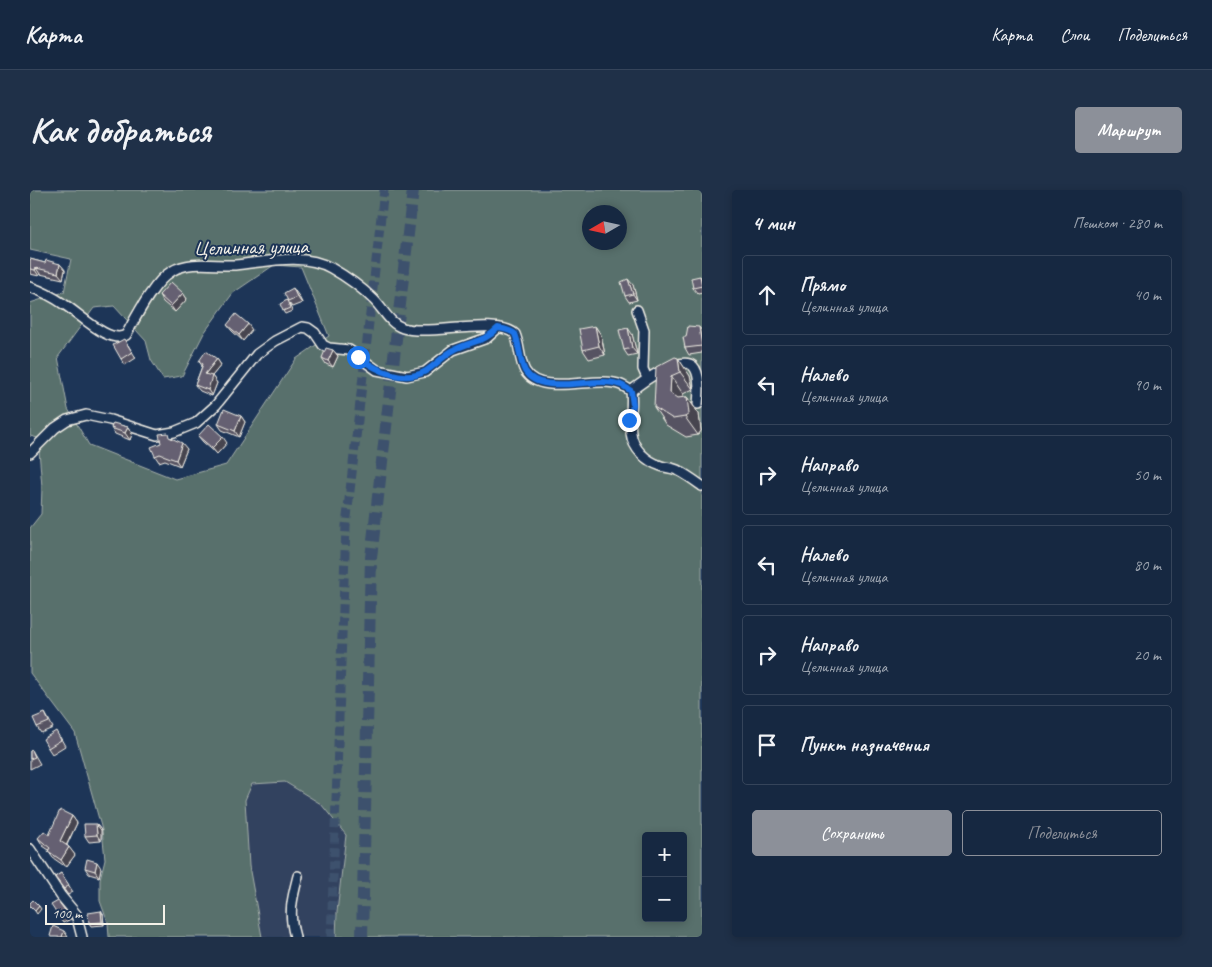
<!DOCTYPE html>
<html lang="ru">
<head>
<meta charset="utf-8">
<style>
	body { margin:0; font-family:Caveat,sans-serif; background:#1f3048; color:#f1f3f6 }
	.controls { position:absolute; right:15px; bottom:15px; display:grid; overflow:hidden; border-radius:5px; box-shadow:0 2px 8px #0003 }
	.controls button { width:45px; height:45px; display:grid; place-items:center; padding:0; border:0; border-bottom:1px solid #35445a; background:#162841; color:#f1f3f6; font:25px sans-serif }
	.compass { position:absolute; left:552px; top:15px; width:45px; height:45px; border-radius:50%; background:#162841; box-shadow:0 2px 8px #0003; rotate:261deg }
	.scale { position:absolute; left:15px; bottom:12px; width:120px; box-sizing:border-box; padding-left:5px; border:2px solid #f4f1e8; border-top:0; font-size:14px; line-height:18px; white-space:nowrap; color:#f4f1e8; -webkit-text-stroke:4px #1d3557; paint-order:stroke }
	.stop { position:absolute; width:15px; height:15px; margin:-11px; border:4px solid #1a73e8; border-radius:50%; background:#fff }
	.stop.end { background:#1a73e8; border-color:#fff; box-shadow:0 1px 5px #0008 }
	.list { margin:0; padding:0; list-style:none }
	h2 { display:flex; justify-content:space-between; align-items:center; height:65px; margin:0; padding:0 20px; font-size:21px }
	h2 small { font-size:16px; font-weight:400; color:#9ea6b1 }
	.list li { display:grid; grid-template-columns:32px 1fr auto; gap:15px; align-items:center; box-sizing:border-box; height:80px; margin:0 10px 10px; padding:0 10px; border:1px solid #35445a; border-radius:5px }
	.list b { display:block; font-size:19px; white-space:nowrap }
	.list p { margin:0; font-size:16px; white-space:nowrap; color:#9ea6b1 }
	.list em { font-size:16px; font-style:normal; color:#9ea6b1 }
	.actions { display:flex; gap:10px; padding:15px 20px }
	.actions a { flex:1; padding:11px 0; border:1px solid #8c9099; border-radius:5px; text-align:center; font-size:18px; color:#8c9099 }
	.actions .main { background:#8c9099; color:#fff }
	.icon { flex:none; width:28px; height:28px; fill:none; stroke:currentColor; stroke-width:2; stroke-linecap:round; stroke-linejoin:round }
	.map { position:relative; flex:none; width:672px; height:747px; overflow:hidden; border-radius:5px }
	header { display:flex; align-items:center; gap:30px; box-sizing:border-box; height:70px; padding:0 25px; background:#162841; border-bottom:1px solid #35445a }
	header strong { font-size:24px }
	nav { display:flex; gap:28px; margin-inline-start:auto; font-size:18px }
	.intro { display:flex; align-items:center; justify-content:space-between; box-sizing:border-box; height:120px; padding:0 30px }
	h1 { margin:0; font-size:35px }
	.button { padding:12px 22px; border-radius:5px; background:#8c9099; color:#fff; font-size:18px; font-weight:700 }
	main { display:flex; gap:30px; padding:0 30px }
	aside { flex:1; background:#162841; border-radius:5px; box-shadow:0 2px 8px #0003 }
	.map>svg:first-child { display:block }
	.built { fill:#33425f }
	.green { fill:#58706c; stroke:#a6b0aa; fill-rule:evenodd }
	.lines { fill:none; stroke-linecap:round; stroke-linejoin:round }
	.minor-tunnel { stroke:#3d516d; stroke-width:9; stroke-dasharray:9 4.5; stroke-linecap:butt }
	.highway-tunnel { stroke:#3d516d; stroke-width:12; stroke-dasharray:12 6; stroke-linecap:butt }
	.minor-casing { stroke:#f4f1e8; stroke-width:12 }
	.minor { stroke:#1d3557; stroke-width:9 }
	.wall { fill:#575362; stroke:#f4f1e8 }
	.shaded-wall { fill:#474450; stroke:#f4f1e8 }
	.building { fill:#656172; stroke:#f4f1e8 }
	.route { stroke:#1a73e8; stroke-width:6 }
	.labels { text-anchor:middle; stroke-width:4; stroke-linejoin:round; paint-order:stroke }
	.street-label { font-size:21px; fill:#f4f1e8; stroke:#1d3557 }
</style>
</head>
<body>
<header>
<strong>Карта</strong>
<nav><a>Карта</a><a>Слои</a><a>Поделиться</a></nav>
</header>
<div class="intro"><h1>Как добраться</h1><a class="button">Маршрут</a></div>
<main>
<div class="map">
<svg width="672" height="747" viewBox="0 0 672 747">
	<rect width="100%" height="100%" fill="#1d3557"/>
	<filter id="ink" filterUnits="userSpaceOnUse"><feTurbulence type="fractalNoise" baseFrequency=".02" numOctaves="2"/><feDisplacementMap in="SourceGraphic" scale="10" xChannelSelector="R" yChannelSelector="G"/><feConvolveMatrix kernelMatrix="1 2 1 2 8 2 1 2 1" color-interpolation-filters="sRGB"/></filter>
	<g filter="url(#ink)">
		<path class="built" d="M255,592L291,614L316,645L307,722L306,747H232L219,676L215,610L222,594Z"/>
		<path class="green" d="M0,0H672V747H306L307,722L316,645L291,614L255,592L222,594L215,610L219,676L232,747H79L78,733L70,711V689L75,669L72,640L45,543L0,483V338L11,324L12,297L8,248L0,246V113L34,102L41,69L0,60ZM560,22H590V52H560ZM244,75L271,77L299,146L266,169L196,275L145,289L59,255L38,219L28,167L64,118L84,116L116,151L121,170L133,189L152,186L174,143L203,103ZM616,646H653V728H616Z"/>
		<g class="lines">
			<path class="minor-tunnel" d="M301,747L316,336L354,0"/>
			<path class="highway-tunnel" d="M332,747L341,368L383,0"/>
			<defs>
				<g id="minor">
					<path d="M0,97C12,101 25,108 35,115C50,124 79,155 96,145C106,127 124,91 142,81C160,70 184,76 205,75C236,72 273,62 301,78C317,87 332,98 344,110C354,120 359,133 373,138C398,146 467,127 485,144C490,156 489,170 495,181C511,208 567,184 591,195C594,196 598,199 601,201C603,216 599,229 601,243C603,259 616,271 631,276C637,278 644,278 649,281C657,285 665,291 672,296"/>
					<path d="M607,120L614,140L613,179L617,188"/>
					<path d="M601,201C611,193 650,164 663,176C671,184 669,204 668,214"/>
					<path d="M0,263L25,238L37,230L56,225L80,230L127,245L144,242L166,233L186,215L227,164L245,151L272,137L278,138L285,143L293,155L299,158L319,160L347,180L377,186L395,182L423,160L457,148L468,138"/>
					<path d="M0,659L31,706L46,724L52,747"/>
					<path d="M265,747C258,723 262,709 268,686"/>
				</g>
			</defs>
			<use href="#minor" class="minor-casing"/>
			<use href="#minor" class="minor"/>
		</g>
		<g class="wall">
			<path d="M0,69L15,73L30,74L35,80L33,89L10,84L9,86L0,84Z"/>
			<path d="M670,86L672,88V103L668,104L663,98Z"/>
			<path d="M603,95L607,110L599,112L595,106Z"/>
			<path d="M153,103L157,109L145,122L133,112L129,105Z"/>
			<path d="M268,105L272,113L262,117L259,113L262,121L255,124L253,121L257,110Z"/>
			<path d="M197,135L222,140L213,151L202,141Z"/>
			<path d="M565,136L571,145L575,165L559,169L553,160Z"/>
			<path d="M672,141V163L659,165L655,158L656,147Z"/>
			<path d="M602,144L607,164L598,166L594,160Z"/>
			<path d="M98,155L106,168L95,175L91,169Z"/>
			<path d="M303,160L308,166L303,177L296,174L292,168Z"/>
			<path d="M648,168L660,186L663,199L653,204V207H657L669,224L671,241L668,245L656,247L636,235L624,217Z"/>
			<path d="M187,169L191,175L182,186L187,193L182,206L170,201L165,195L172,176L169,171Z"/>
			<path d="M211,226L215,232L209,247L192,240L188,234Z"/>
			<path d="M98,237L102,244L100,250L85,244L81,238Z"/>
			<path d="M168,246L197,253L187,264L173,252Z"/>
			<path d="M142,249L157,259L150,276L135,270L129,272L125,266Z"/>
			<path d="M15,523L19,530L23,538L11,543L7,537Z"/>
			<path d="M30,547L35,556L22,564L18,558Z"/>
			<path d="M2,560L10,574L0,579V561Z"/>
			<path d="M42,626L47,633L37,655L45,665L36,677L23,668L18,661L19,660L13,656L8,648L19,645Z"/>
			<path d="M66,634L71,640V651L59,652L55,646Z"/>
			<path d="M55,678H71L69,687L59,684Z"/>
			<path d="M31,683L43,702L38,705L25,687Z"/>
			<path d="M28,711L41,729L33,733L29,727Z"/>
			<path d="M73,724L74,735L61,736L59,733Z"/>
		</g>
		<g class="shaded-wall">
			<path d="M30,74L35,80L33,89L28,83Z"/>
			<path d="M6,78L10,84L9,86L5,80Z"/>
			<path d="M598,89L603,95L607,110L603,104Z"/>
			<path d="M263,98L268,105L272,113L267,107Z"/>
			<path d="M153,103L157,109L145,122L141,116Z"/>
			<path d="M218,134L222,140L213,151L209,145Z"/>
			<path d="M565,136L571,145L575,165L569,156Z"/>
			<path d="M669,137L672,141V156Z"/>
			<path d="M598,138L602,144L607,164L602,158Z"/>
			<path d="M303,160L308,166L303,177L298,171Z"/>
			<path d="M648,168L660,186L663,199L650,182Z"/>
			<path d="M187,169L191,175L182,186L187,193L182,206L178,200L175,184Z"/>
			<path d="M641,186L653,204V221L640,203Z"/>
			<path d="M657,207L669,224L671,241L668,245L655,227Z"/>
			<path d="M211,226L215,232L209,247L205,241Z"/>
			<path d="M98,237L102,244L100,250L95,243Z"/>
			<path d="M193,247L197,253L187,264L182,258Z"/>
			<path d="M152,253L157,259L150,276L146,270Z"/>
			<path d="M42,626L47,633L35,658L30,651Z"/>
			<path d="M66,634L71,640V651L67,645Z"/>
			<path d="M39,657L45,665L36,677L31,670Z"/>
			<path d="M67,672L71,678L69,687L65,681Z"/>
			<path d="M9,716L11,719L7,724L5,721Z"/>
			<path d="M71,721L73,724L74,735L72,732Z"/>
			<path d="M34,741L38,747H32Z"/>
		</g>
		<g class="building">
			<path d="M0,69L15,73L16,70L30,74L28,83L6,78L5,80L0,79Z"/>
			<path d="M670,86L672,96L663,98L661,88Z"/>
			<path d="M598,89L603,104L595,106L591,92Z"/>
			<path d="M141,92L153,103L141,116L129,105Z"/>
			<path d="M263,98L267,107L258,111L254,103Z"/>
			<path d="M257,110L260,118L253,121L250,114Z"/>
			<path d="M206,124L218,134L209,145L197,135Z"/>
			<path d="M565,136L569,156L553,160L549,139Z"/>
			<path d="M658,136L669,137L672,156L655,158L653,147H656Z"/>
			<path d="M598,138L602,158L594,160L589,140Z"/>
			<path d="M94,149L102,162L91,169L83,155Z"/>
			<path d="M296,158L303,160L298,171L292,168Z"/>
			<path d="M176,161L187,169L175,184L182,186L178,200L165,195L173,174L169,171Z"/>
			<path d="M645,167L648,168L650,182L641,186L640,203L647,208L657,207L659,224L655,227L643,229L624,217L626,177Z"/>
			<path d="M194,219L211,226L205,241L188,234Z"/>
			<path d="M83,233L98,237L95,243L81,238Z"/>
			<path d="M179,234L193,247L182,258L168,246Z"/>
			<path d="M138,243L139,247L152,253L146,270L130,264L125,266L121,257L131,253L129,244Z"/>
			<path d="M15,523L19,532L7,537L3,528Z"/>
			<path d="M26,541L31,550L18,558L13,549Z"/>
			<path d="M2,560L5,567L0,569V561Z"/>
			<path d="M30,620L42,626L30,651L39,657L31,670L18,661L20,658L8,648L14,641L19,645Z"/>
			<path d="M54,634H66L67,645L55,646Z"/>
			<path d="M57,669L67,672L65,681L55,678Z"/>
			<path d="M31,683L39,695L34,699L25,687Z"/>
			<path d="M3,710L9,716L5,721L0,716V713Z"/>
			<path d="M28,711L37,723L29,727L21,715Z"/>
			<path d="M71,721L72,732L59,733L58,723Z"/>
			<path d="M23,736L34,741L32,747H22L20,746Z"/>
		</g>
	</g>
	<g class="lines" filter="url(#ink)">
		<path class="route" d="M328,167C346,180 374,194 396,181C406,175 414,165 424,160C440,151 454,153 468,138C474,139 481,140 485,144C490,156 489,170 495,181C511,208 567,184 591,195C594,196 598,199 601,201L603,215L599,230"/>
	</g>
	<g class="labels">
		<g class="street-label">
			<text transform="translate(221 57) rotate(-1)" y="7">Целинная улица</text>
		</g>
	</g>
</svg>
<div class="controls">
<button>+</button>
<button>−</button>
</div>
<svg class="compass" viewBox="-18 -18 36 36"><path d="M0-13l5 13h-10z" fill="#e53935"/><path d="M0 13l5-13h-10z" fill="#9ea6b1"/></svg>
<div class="scale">100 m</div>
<div class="stop" style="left:328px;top:167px"></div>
<div class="stop end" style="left:599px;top:230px"></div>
</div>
<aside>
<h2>4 мин<small>Пешком · 280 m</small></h2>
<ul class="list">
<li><svg class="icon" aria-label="ahead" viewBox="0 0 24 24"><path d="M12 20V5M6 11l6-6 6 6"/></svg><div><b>Прямо</b><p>Целинная улица</p></div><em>40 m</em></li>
<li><svg class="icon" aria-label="left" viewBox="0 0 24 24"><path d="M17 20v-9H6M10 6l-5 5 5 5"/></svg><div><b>Налево</b><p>Целинная улица</p></div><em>90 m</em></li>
<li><svg class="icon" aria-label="right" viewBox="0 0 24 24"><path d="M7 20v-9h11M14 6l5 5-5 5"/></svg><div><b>Направо</b><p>Целинная улица</p></div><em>50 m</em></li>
<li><svg class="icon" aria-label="left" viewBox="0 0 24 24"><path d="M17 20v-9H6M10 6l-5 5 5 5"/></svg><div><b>Налево</b><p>Целинная улица</p></div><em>80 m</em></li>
<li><svg class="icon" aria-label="right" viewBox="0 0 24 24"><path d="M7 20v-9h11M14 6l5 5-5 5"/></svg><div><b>Направо</b><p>Целинная улица</p></div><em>20 m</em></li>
<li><svg class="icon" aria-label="arrive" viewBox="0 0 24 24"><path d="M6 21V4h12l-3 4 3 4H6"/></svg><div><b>Пункт назначения</b></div></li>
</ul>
<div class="actions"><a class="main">Сохранить</a><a>Поделиться</a></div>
</aside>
</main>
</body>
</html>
